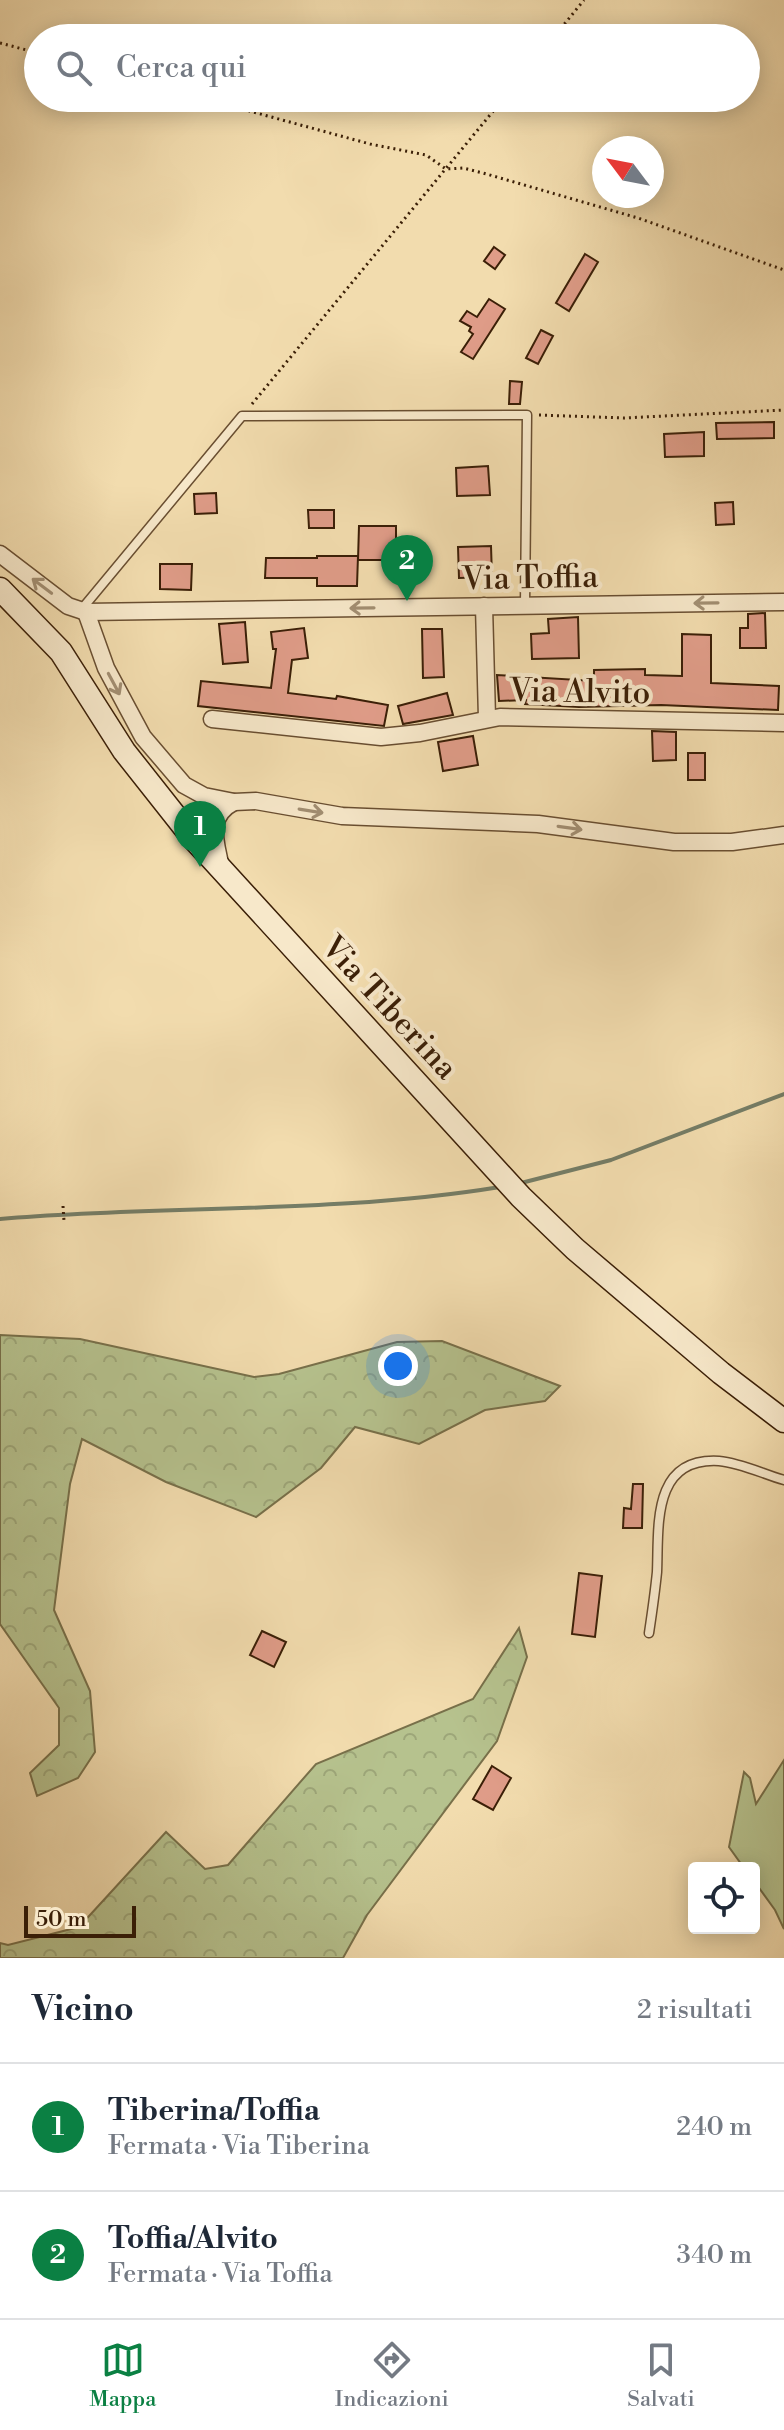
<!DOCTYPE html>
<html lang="it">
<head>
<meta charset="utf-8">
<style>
	body { margin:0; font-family:"Libre Bodoni",serif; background:#f2f2f3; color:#1f2937 }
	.controls { position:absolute; right:24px; bottom:24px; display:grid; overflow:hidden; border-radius:8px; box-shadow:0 4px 20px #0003 }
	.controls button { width:72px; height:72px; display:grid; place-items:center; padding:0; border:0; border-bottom:2px solid #e0e1e3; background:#fff; color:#1f2937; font:40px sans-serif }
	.compass { position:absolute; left:592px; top:136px; width:72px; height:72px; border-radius:50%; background:#fff; box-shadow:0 4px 20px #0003; rotate:302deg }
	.scale { position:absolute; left:24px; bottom:20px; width:112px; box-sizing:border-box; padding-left:8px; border:4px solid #3b1f07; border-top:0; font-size:22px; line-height:28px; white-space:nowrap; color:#3b1f07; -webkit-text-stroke:6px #f7e8ca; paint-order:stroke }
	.you { position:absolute; left:398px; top:1366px; width:28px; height:28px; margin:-20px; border:6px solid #fff; border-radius:50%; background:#1a73e8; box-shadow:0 0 0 12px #1a73e833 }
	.badge { display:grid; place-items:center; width:52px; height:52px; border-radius:50%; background:#0b8043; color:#fff; font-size:26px; font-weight:700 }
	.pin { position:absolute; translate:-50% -66px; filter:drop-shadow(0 2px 4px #0008) }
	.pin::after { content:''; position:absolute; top:42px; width:28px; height:24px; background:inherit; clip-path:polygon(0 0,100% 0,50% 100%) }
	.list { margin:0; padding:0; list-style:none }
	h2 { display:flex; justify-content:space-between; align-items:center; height:104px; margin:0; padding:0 32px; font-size:34px }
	h2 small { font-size:26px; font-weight:400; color:#747a83 }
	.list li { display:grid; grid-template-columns:52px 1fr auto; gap:24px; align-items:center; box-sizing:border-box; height:128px; padding:0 32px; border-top:2px solid #e0e1e3 }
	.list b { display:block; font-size:30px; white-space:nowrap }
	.list p { margin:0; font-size:26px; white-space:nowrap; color:#747a83 }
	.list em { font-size:26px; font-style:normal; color:#747a83 }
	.icon { flex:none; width:44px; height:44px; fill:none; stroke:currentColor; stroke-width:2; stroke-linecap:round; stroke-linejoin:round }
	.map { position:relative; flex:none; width:784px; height:1958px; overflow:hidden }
	.search { position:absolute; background:#fff; box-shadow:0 4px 20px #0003; left:24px; right:24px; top:24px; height:88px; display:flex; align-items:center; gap:20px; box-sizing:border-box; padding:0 28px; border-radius:44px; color:#747a83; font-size:30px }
	.sheet { height:360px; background:#fff }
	nav { display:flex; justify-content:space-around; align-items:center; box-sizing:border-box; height:112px; border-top:2px solid #e0e1e3; background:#fff; font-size:22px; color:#747a83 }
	nav a { display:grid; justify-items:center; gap:4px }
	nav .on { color:#0b8043 }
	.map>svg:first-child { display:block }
	.green { fill:#b6c28e; stroke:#78704a; stroke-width:2 }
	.forest { fill:url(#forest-crowns); stroke:#78704a; stroke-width:2 }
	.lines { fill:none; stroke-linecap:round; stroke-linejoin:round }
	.stream { stroke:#757d66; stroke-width:4 }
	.building { fill:#df9c88; stroke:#3b1f07; stroke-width:2 }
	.service-casing { stroke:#694e31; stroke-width:11 }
	.minor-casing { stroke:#694e31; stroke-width:19 }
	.secondary-casing { stroke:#3b1f07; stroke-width:25 }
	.path { stroke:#3b1f07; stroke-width:3; stroke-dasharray:2 4; stroke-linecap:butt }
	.service { stroke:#f7e8ca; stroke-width:8 }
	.minor { stroke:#f7e8ca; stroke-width:16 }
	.secondary { stroke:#f7e8ca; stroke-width:22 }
	.oneway { stroke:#a28e72 }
	.labels { text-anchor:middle; stroke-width:8; stroke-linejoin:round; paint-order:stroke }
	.street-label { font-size:32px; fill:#3b1f07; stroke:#f7e8ca }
</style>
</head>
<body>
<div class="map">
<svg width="784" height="1958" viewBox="0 0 784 1958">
	<defs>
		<pattern id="forest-crowns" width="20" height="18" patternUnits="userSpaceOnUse" patternTransform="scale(2)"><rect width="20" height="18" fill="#b6c28e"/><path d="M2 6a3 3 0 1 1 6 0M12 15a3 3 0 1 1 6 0" fill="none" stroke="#9da679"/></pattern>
	</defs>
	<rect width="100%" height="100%" fill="#f2dcae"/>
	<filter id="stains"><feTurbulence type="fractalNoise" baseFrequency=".0025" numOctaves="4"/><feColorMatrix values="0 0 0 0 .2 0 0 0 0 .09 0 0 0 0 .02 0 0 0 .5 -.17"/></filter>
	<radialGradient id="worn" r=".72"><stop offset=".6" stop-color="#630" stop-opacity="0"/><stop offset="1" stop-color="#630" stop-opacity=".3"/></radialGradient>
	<path class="green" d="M784,1760V1929L775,1910L754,1881V1868H744L729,1847L744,1772L750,1778L756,1804Z"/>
	<g class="forest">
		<path d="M0,1335L80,1339L254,1377L279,1374L397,1342L442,1341L560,1386L545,1401L485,1410L419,1444L355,1427L321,1468L256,1517L166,1482L82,1439L70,1484L54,1610L90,1691L95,1752L78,1778L37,1796L30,1773L59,1745V1708L0,1624Z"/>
		<path d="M519,1628L527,1657L497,1741L367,1915L343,1958H0V1943L8,1945L79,1927L166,1832L205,1869L228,1865L316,1764L473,1699Z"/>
	</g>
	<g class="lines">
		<g class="stream">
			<path d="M521,1183L611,1160L784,1094"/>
			<path d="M0,1219C167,1205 335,1214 500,1187"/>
		</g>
	</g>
	<g class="building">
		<path d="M494,247L505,255L495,269L484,261Z"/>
		<path d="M585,254L598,262L569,311L556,303Z"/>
		<path d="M489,299L505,309L473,359L461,352L473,334L469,331L471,327L460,321L467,311L477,317Z"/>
		<path d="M541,330L553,336L538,364L526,358Z"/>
		<path d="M510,381L522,382L520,404H509Z"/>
		<path d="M774,422V438L717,439L716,423Z"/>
		<path d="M704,432V456L665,457L664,434Z"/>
		<path d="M488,466L490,495L457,496L456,468Z"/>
		<path d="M216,493L217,513L195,514L194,494Z"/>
		<path d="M733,502L734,524L716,525L715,503Z"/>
		<path d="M308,510H334V528H309Z"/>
		<path d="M359,526H396V560H358Z"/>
		<path d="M491,546L492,577L459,578L458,547Z"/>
		<path d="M317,556H358L357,586H317V578H265L266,558H317Z"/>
		<path d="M160,564H192L191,590L160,589Z"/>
		<path d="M765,613L766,648H740V628H748V614Z"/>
		<path d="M578,617L579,658L532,659L531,634L549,633L548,619Z"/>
		<path d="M245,622L248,662L223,664L219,624Z"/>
		<path d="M304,628L308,658L292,660L288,693L336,699L337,696L388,705L384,726L198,706L201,681L271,688L276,649H273L271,632Z"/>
		<path d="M422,629H442L444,677L423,678Z"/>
		<path d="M682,634L711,635V683L779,686L778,710L661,705L579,707L525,704L526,700L499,701L497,675L594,681V670L645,669V675L682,676Z"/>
		<path d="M447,693L453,715L403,724L398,706Z"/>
		<path d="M652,731L676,732V760L653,761Z"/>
		<path d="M473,736L478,765L443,771L438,742Z"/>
		<rect x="688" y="753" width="17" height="27"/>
		<path d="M633,1484H643L642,1528H623L624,1508L631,1509Z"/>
		<path d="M579,1573L602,1576L595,1637L572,1634Z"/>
		<path d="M262,1631L286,1642L274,1667L250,1655Z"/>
		<path d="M492,1766L511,1778L493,1810L473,1799Z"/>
	</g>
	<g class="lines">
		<defs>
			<g id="service">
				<path d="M81,610L242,416L527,415L525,605"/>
				<path d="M649,1633C652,1613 655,1592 657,1572C659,1527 651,1457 719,1461C741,1463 763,1474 784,1480"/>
			</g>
			<g id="minor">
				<path d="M0,554L68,606L86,612L784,602"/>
				<path d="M484,606L487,718"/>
				<path d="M86,612L106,668L143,737L184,785L204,796L234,802L256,801L342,816L538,824L674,842H732L784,835"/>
				<path d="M212,719L381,737L420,733L500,717L784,723"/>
				<path d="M221,868C216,842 205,817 234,802"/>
			</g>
			<path id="secondary" d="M0,589L61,652L124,751L192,837L521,1197L575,1249L721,1373L784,1421"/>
		</defs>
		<use href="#service" class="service-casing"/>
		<use href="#minor" class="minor-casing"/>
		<use href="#secondary" class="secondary-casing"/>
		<g class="path">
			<path d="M553,38L584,0"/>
			<path d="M0,43L38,53"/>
			<path d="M202,98L370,144L426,155L446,169L463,168L483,173L638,218L784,270"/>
			<path d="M252,404L504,98"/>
			<path d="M539,415L624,418L784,410"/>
			<path d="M63,1206L64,1221"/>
		</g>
		<use href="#service" class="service"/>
		<use href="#minor" class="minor"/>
		<use href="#secondary" class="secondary"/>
	</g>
	<defs><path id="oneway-shaft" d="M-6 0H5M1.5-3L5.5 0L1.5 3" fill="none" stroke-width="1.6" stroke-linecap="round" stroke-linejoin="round" transform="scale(2)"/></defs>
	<g class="oneway">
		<use href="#oneway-shaft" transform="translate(42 586) rotate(-143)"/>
		<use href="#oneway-shaft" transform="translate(706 603) rotate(179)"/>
		<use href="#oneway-shaft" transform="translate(362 608) rotate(179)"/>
		<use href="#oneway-shaft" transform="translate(114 684) rotate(62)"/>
		<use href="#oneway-shaft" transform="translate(311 811) rotate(9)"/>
		<use href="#oneway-shaft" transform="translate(570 828) rotate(8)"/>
	</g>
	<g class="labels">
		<g class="street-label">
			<text transform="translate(530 577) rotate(-1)" y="11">Via Toffia</text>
			<text transform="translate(580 691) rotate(1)" y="11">Via Alvito</text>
			<text transform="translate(390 1007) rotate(47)" y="11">Via Tiberina</text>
		</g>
	</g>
	<rect width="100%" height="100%" filter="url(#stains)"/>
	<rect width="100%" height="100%" fill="url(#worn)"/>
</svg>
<div class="controls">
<button><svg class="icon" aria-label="locate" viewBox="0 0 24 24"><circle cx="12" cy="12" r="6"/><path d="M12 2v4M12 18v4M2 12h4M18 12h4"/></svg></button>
</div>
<svg class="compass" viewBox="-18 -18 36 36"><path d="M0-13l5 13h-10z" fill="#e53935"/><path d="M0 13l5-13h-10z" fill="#747a83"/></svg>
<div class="scale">50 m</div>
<div class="you"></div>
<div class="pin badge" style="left:200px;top:867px">1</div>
<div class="pin badge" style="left:407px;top:601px">2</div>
<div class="search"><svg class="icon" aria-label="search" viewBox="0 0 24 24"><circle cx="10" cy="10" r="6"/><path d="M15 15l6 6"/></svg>Cerca qui</div>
</div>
<section class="sheet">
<h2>Vicino<small>2 risultati</small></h2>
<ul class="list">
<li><span class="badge">1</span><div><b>Tiberina/Toffia</b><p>Fermata · Via Tiberina</p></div><em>240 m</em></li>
<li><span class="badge">2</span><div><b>Toffia/Alvito</b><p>Fermata · Via Toffia</p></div><em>340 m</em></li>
</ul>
</section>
<nav>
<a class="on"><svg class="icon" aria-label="map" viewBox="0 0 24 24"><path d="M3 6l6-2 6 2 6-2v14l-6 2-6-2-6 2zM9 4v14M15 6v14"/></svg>Mappa</a>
<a><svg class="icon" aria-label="directions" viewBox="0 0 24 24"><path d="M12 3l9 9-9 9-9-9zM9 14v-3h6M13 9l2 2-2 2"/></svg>Indicazioni</a>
<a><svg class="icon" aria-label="saved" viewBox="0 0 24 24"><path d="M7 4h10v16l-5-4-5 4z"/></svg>Salvati</a>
</nav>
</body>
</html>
